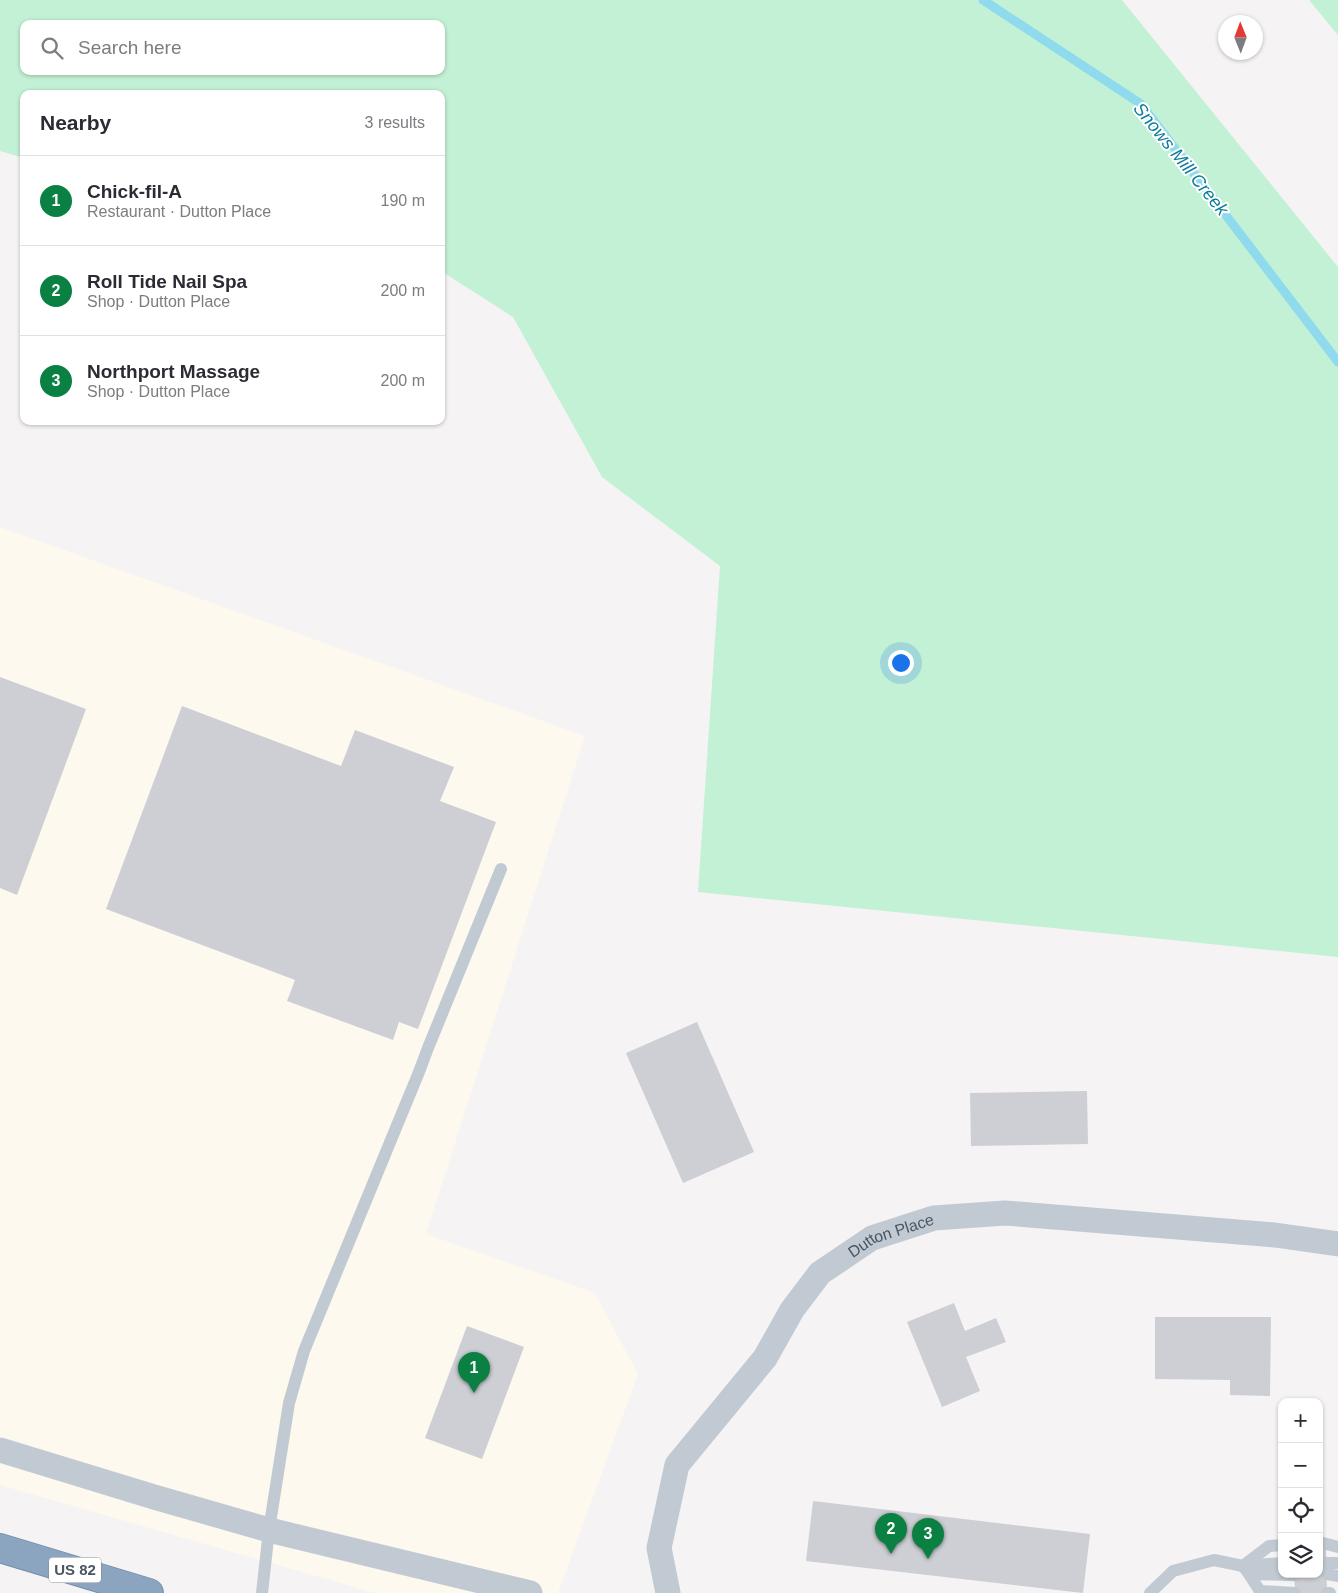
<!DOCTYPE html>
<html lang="en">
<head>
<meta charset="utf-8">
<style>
	body { margin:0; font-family:Arial,sans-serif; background:#f7f7f7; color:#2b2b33 }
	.controls { position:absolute; right:15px; bottom:15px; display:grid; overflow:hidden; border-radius:10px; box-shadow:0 1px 4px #0004 }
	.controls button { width:45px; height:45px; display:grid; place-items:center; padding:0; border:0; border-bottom:1px solid #e1e1e2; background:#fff; color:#2b2b33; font:25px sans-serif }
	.compass { position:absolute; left:1218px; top:15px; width:45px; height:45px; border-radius:50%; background:#fff; box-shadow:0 1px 4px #0004; rotate:359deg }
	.you { position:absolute; left:900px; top:662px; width:18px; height:18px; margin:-12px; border:4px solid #fff; border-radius:50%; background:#1a73e8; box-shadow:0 0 0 8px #1a73e833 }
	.badge { display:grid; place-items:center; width:32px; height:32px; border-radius:50%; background:#0b8043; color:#fff; font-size:16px; font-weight:700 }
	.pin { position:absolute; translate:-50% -41px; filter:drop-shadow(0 1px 2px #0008) }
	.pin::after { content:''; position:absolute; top:26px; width:18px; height:15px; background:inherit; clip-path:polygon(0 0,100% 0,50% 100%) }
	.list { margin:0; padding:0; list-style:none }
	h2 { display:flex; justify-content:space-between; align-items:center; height:65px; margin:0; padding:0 20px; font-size:21px }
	h2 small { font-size:16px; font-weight:400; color:#7c7c81 }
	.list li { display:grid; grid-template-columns:32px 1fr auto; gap:15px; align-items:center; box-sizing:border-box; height:90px; padding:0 20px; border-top:1px solid #e1e1e2 }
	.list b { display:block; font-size:19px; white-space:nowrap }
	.list p { margin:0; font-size:16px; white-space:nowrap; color:#7c7c81 }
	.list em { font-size:16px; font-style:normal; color:#7c7c81 }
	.icon { flex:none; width:28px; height:28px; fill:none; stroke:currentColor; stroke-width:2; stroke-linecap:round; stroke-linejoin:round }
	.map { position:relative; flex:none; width:1338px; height:1593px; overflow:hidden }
	.search { position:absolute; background:#fff; box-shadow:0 1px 4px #0004; left:20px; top:20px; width:425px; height:55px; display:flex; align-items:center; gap:12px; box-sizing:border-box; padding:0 18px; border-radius:10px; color:#7c7c81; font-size:19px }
	.panel { position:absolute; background:#fff; box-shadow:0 1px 4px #0004; left:20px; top:90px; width:425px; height:335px; border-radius:10px }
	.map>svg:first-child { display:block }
	.commercial { fill:#fdf9ef }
	.green { fill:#c3f1d5; fill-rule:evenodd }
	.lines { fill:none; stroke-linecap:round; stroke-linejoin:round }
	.stream { stroke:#90daee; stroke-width:9 }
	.building { fill:#cdcfd5 }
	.highway-casing { stroke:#7690ad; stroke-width:30 }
	.lane { stroke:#c1cad2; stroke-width:12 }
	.street { stroke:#c1cad2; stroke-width:25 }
	.highway { stroke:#8ba5c1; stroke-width:28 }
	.labels { text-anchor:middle; stroke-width:4; stroke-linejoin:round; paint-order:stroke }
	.shield { fill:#fff; stroke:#808990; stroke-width:1 }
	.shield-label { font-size:15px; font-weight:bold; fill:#4a5661 }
	.street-label { font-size:16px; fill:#4a5661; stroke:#fff }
	.water-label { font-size:18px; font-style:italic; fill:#0c7c9b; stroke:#fff }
</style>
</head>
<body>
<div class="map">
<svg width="1338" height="1593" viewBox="0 0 1338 1593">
	<rect width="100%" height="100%" fill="#f5f3f3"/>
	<path class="commercial" d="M0,527L585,736L426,1234L595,1293L638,1374L558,1593H375L0,1485Z"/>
	<g class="green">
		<path d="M0,0H1122L1338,267V957L698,892L720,566L602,477L513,317L441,271V94H24V158L0,151ZM24,24H441V71H24Z"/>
		<path d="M1309,0H1338V35Z"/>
	</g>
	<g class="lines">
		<path class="stream" d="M983,0L1141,104L1338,362"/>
	</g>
	<g class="building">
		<path d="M0,677L86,709L17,895L0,888Z"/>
		<path d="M182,706L341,766L355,730L454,767L440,801L496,822L418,1029L399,1022L393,1040L287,1001L295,980L106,909Z"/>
		<path d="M697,1022L754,1152L683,1183L626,1053Z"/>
		<path d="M1087,1091L1088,1144L971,1146L970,1093Z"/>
		<path d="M954,1303L965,1331L996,1318L1006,1342L966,1357L980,1391L942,1407L907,1322Z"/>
		<path d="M1155,1317H1271L1270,1396L1230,1395V1380L1155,1379Z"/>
		<path d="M467,1326L524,1347L482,1459L425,1438Z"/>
		<path d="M813,1501L1090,1534L1083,1593L806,1561Z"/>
		<path d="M1319,1548H1326L1327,1593H1295L1294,1574H1319Z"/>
	</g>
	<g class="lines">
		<defs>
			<path id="highway" d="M0,1548L149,1593"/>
		</defs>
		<use href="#highway" class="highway-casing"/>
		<g class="lane">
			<path d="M1319,1542L1338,1547"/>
			<path d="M1326,1563H1338"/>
			<path d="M1243,1566L1249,1574L1294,1575"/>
			<path d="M1243,1566L1282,1563"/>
			<path d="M1249,1574L1260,1591L1295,1593"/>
			<path d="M1327,1574L1338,1576"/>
			<path d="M262,1593L269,1530L289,1403L304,1351L419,1072L428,1048L501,869"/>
			<path d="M1150,1593L1173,1571L1214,1560L1243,1566L1269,1546L1282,1545"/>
			<path d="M1327,1593H1330"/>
		</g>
		<g class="street">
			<path d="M0,1450L154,1497L269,1530L530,1593"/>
			<path id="s1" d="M668,1593L659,1548L677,1465L765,1358L792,1310L820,1273L872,1238L934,1218L1005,1213L1275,1235L1338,1244"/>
		</g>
		<use href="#highway" class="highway"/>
	</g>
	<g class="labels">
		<rect class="shield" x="49" y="1557.5" width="52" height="25" rx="4"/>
		<g class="shield-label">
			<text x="75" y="1575">US 82</text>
		</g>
		<g class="street-label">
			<text dy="6" stroke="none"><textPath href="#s1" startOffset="452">Dutton Place</textPath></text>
		</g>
		<g class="water-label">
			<text transform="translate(1181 159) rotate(51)" y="6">Snows Mill Creek</text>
		</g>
	</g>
</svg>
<div class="controls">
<button>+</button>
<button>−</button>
<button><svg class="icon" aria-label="locate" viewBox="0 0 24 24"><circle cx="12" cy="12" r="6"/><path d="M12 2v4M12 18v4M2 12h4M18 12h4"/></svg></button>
<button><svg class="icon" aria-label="layers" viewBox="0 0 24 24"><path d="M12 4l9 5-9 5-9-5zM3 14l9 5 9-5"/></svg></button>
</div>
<svg class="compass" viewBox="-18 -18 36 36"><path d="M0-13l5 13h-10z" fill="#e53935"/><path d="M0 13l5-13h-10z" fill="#7c7c81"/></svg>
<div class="you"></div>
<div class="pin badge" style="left:474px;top:1393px">1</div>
<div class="pin badge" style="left:891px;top:1554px">2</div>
<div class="pin badge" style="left:928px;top:1559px">3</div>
<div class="search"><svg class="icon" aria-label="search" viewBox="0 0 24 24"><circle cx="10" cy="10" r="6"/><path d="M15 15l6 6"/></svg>Search here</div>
<section class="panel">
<h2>Nearby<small>3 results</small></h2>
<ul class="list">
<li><span class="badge">1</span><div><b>Chick-fil-A</b><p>Restaurant · Dutton Place</p></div><em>190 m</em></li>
<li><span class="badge">2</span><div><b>Roll Tide Nail Spa</b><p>Shop · Dutton Place</p></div><em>200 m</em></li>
<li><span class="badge">3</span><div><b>Northport Massage</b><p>Shop · Dutton Place</p></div><em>200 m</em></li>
</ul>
</section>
</div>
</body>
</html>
